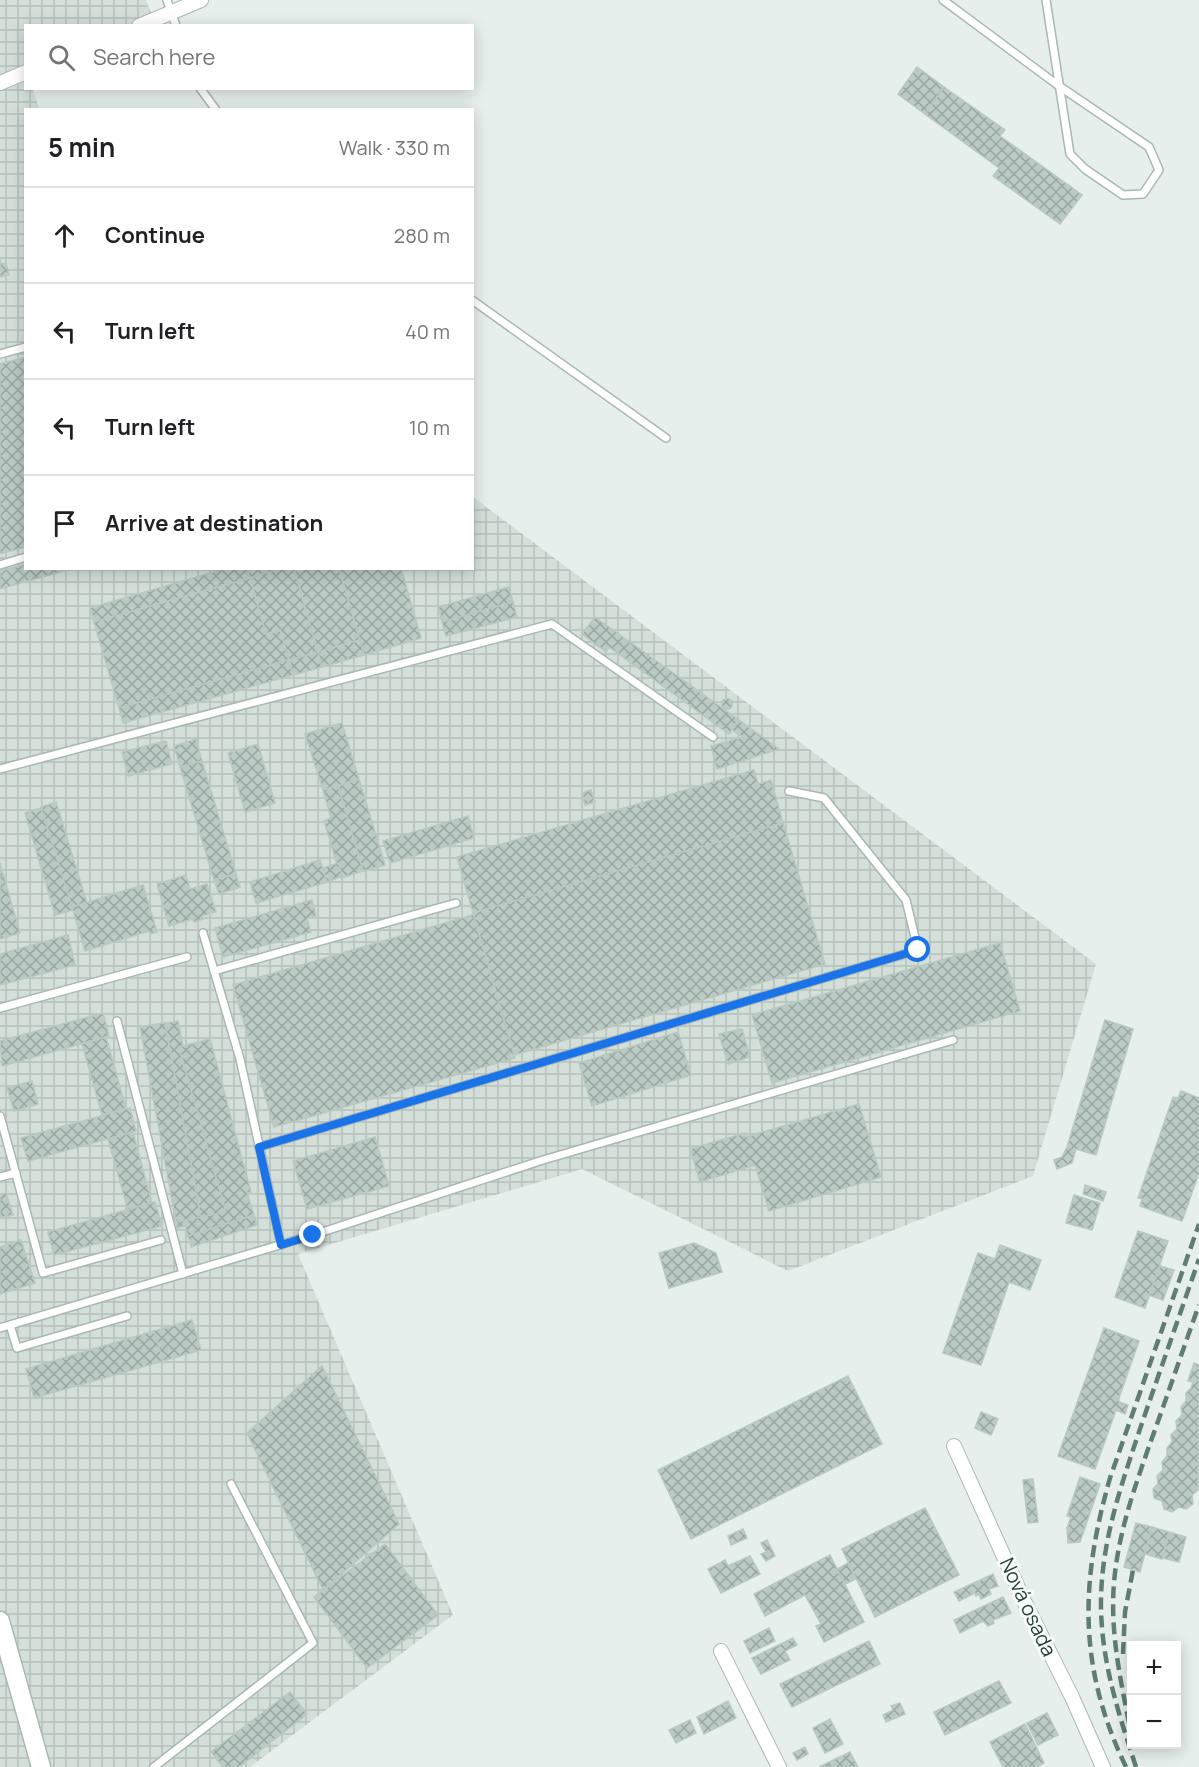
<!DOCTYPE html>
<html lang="en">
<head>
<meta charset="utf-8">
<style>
	body { margin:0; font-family:Manrope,sans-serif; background:#f6f6f6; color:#202124 }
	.controls { position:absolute; right:18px; bottom:18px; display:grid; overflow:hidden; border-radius:0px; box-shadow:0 3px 15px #0003 }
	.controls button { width:54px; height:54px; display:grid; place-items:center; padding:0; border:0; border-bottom:2px solid #e0e0e0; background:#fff; color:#202124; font:30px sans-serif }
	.stop { position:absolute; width:18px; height:18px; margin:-14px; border:4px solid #1a73e8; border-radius:50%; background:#fff }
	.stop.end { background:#1a73e8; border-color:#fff; box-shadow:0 2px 6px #0008 }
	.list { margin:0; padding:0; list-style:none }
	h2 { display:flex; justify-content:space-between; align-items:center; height:78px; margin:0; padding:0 24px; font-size:26px }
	h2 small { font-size:20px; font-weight:400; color:#757577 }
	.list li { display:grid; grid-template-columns:39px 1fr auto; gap:18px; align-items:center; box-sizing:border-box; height:96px; padding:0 24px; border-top:2px solid #e0e0e0 }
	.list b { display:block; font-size:22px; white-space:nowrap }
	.list em { font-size:20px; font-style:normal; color:#757577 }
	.icon { flex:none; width:33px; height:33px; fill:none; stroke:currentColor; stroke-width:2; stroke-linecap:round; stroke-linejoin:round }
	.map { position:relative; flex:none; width:1199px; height:1767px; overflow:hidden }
	.search { position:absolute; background:#fff; box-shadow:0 3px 15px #0003; left:24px; top:24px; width:450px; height:66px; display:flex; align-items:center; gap:15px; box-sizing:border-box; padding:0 21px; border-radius:0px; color:#757577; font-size:22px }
	.panel { position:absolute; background:#fff; box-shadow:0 3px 15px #0003; left:24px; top:108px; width:450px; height:462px; border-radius:0px }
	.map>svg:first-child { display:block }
	.industrial { fill:url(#industrial-grid) }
	.building { fill:url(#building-cross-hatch); stroke:#b8c9c2; stroke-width:1.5 }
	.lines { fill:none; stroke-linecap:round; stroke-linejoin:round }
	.service-casing { stroke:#a8b8b2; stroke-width:10 }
	.minor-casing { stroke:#a8b8b2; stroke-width:16 }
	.tertiary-casing { stroke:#a8b8b2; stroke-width:21 }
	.service { stroke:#fff; stroke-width:7 }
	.minor { stroke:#fff; stroke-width:14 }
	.tertiary { stroke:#fff; stroke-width:18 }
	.rail { stroke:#5f7d75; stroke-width:4.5; stroke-dasharray:12 6; stroke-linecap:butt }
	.route { stroke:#1a73e8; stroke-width:8 }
	.labels { text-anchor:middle; stroke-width:6; stroke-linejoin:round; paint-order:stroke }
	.street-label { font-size:20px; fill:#24423a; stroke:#f7fbf9 }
</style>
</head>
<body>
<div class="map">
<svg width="1199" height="1767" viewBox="0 0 1199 1767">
	<defs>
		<pattern id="industrial-grid" width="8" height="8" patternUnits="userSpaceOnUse" patternTransform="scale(1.5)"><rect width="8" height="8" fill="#d4dfda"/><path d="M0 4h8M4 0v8" fill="none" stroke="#b6c1bc"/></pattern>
		<pattern id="building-cross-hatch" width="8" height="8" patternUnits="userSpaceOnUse" patternTransform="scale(1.5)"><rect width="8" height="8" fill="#bbcac4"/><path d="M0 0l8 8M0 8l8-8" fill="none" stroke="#98a6a0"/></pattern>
	</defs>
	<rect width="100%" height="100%" fill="#e6efeb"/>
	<path class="industrial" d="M0,0H146L153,18L133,25L26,26V88L33,89L39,109L26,110V568H472L473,497L1096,964L1033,1176L788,1271L582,1169L298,1254L453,1615L250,1767H0Z"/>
	<g class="building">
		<path d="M917,67L944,87L925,114L898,94Z"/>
		<path d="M944,87L1005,130L1000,136L1082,195L1060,224L993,176L999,168L925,114Z"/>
		<path d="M0,259L1,264L6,263L9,275L0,277Z"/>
		<path d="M26,357V547L0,554V364Z"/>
		<path d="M26,564V568H74L0,589V571Z"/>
		<path d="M227,568H247L250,578L94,622L90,608Z"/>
		<path d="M247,568H283L250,578Z"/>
		<path d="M283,568H294L318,652L289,660L280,630L266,634L250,578Z"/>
		<path d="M294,568H339L360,640L318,652Z"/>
		<path d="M339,568H401L421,638L364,655Z"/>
		<path d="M250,578L266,634L280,630L289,660L119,708L94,622Z"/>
		<path d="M509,587L513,602L442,622L438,607Z"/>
		<path d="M513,602L517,617L446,636L442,622Z"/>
		<path d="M595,617L739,720L729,734L609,647L606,652L582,634Z"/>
		<path d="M360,640L364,655L322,667L318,652Z"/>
		<path d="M318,652L322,667L293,675L289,660Z"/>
		<path d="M289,660L293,675L123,723L119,708Z"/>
		<circle cx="727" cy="704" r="5.5"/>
		<path d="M739,720L779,749L717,769L711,746L743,737L732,730Z"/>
		<path d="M342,723L359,779L323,790L305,734Z"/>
		<path d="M196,739L202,761L180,767L174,746Z"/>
		<path d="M166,741L172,764L128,776L122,752Z"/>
		<path d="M258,744L275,803L245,812L228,753Z"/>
		<path d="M202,761L236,874L214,880L180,767Z"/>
		<path d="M754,770L758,784L771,780L783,823L473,913L457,857Z"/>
		<path d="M359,779L385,865L363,871L338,786Z"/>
		<path d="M338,786L363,871L341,878L324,821L331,818L323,790Z"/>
		<path d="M591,790L595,802L585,805L582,793Z"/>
		<path d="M56,802L87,903L72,907L41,807Z"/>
		<path d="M41,808L73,910L55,915L25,813Z"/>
		<path d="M468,816L474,838L390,863L383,841Z"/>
		<path d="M783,823L825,964L514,1055L473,913Z"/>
		<path d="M320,860L327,882L256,903L250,882Z"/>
		<path d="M0,863L20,933L0,939Z"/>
		<path d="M338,863L342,876L327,882L323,868Z"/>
		<path d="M236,874L240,887L219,894L214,880Z"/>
		<path d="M186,875L190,889L207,884L216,912L202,916L203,919L194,922L193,919L169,926L157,884Z"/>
		<path d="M143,885L157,932L150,934L149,931L85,951L72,907Z"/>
		<path d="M312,900L316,916L307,919L311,932L223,957L215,928Z"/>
		<path d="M473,913L515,1058L274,1127L233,985L472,915Z"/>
		<path d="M68,935L75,965L0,985V954Z"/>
		<path d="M1000,943L1020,1011L772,1083L752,1015Z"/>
		<path d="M103,1013L109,1036L2,1066L0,1041Z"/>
		<path d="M1105,1020L1133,1029L1096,1155L1076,1149L1072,1163L1057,1169L1054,1160L1062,1157L1067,1147Z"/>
		<path d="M178,1021L183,1046L179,1047L226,1212L201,1218L165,1023Z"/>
		<path d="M163,1023H165L201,1218L176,1222L140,1027Z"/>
		<path d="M742,1029L750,1057L728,1064L719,1034Z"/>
		<path d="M678,1032L691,1075L592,1106L579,1063Z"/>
		<path d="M106,1037L126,1108L102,1115L82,1044Z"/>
		<path d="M210,1039L251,1192L247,1193L254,1215L188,1236L185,1226L177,1228L176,1222L226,1212L179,1047Z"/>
		<path d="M32,1081L38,1104L14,1111L7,1088Z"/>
		<path d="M1181,1091L1199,1098V1173L1182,1221L1140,1206L1142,1199L1138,1198L1173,1097L1178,1098Z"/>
		<path d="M859,1104L881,1177L769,1211L755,1165L700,1182L690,1149L745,1133L746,1137Z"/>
		<path d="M130,1108L136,1131L28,1161L21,1138Z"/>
		<path d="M133,1132L152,1203L128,1210L108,1139Z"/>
		<path d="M375,1137L389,1186L307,1209L293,1161Z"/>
		<path d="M1085,1185L1106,1192L1103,1201L1083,1194Z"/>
		<path d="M6,1193L13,1215L0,1218V1194Z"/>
		<path d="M1074,1195L1100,1203L1092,1230L1066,1223Z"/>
		<path d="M155,1202L162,1226L54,1255L48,1232Z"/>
		<path d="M254,1215L257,1225L191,1247L188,1236Z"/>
		<path d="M1138,1231L1168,1241L1145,1308L1115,1297Z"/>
		<path d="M21,1240L35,1283L0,1294V1247Z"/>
		<path d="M694,1243L716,1253L722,1272L669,1288L659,1253Z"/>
		<path d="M1000,1245L1041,1260L1030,1290L1009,1282L981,1365L943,1353L978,1253L995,1259Z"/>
		<path d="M1160,1266L1174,1270L1163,1300L1149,1295Z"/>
		<path d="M192,1320L201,1350L163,1361L154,1331Z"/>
		<path d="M1104,1328L1139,1341L1119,1398V1402L1128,1405L1125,1414L1116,1410L1095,1469L1058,1456Z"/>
		<path d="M154,1331L163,1361L34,1398L26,1369Z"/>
		<path d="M1194,1363L1199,1365L1198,1490L1192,1495L1193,1504L1186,1509L1179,1507L1172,1512L1164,1509L1162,1501L1154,1498L1153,1489L1158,1484L1157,1476L1163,1470L1162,1462L1167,1456V1448L1172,1442L1171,1435L1177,1429L1176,1421L1182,1415L1181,1407L1186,1401V1393L1191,1388L1193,1382L1188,1381Z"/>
		<path d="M322,1366L399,1524L323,1590L247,1433Z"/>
		<path d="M848,1376L882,1444L691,1539L658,1470Z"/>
		<path d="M981,1412L998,1419L991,1435L975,1428Z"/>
		<path d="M1080,1477L1100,1484L1080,1542L1068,1543L1067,1528L1071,1517L1067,1516Z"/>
		<path d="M1033,1479L1038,1522L1028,1523L1023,1480Z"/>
		<path d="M925,1508L959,1575L875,1617L842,1549Z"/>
		<path d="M1136,1523L1152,1527L1140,1572L1124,1567Z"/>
		<path d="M1152,1527L1169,1532L1162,1559L1145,1554Z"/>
		<path d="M743,1529L747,1538L731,1545L728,1536Z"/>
		<path d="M1169,1532L1186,1537L1179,1562L1163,1558Z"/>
		<path d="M767,1540L775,1556L766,1561L761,1554L766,1552L761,1543Z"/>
		<path d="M385,1544L438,1615L367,1668L314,1597Z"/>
		<path d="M830,1555L864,1622L824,1642L816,1626L821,1624L805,1595L765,1616L754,1594Z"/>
		<path d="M750,1556L760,1574L721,1593L708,1569L725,1560L728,1566Z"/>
		<path d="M848,1563L856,1579L845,1584L837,1569Z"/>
		<path d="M993,1574L998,1586L989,1589L991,1594L981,1599L979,1594L976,1596L975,1593L959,1601L954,1592Z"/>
		<path d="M1003,1597L1011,1613L993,1620L994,1623L988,1626L983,1621L960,1633L954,1620Z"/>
		<path d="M769,1628L775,1641L750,1653L744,1641Z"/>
		<path d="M793,1638L797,1645L785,1651L790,1660L761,1674L752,1658Z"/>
		<path d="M869,1641L880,1664L792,1707L780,1684Z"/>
		<path d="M999,1681L1011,1703L945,1735L934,1712Z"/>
		<path d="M290,1692L307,1714L239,1767H223L211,1752Z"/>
		<path d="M728,1701L736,1718L704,1734L697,1717Z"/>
		<path d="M900,1703L905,1714L886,1722L883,1715L893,1710L891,1706Z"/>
		<path d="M1047,1713L1058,1735L1038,1745L1027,1723Z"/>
		<path d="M830,1719L843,1744L825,1753L813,1728Z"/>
		<path d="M690,1720L696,1733L676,1743L669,1730Z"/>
		<path d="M1025,1724L1044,1763L1037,1767H1003L990,1742Z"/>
		<path d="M805,1747L808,1754L797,1760L793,1753Z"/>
		<path d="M850,1752L858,1767H819Z"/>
	</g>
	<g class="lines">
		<defs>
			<g id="service">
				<path d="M167,0L176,26"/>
				<path d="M943,0L1059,86L1149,147L1159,170L1143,194L1123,195L1085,169L1070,154L1046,0"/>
				<path d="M200,88L216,110"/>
				<path d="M472,300L666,438"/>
				<path d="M0,354L26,347"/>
				<path d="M0,565L26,557"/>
				<path d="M0,769L552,624L713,737"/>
				<path d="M203,933L240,1059L281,1245"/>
				<path d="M214,971L456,903"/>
				<path d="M0,1008L187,957"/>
				<path d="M117,1021L183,1274"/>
				<path d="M0,1116L43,1273L161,1240"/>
				<path d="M259,1147L918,950L906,900L824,798L789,791"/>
				<path d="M0,1177L16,1173"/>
				<path d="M10,1325L17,1348L127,1316"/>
				<path d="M0,1328L313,1235L543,1160L953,1040"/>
				<path d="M154,1767L313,1643L231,1484"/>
			</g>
			<g id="minor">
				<path d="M139,26L201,0"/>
				<path d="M0,83L26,72"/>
				<path d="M954,1446L1024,1601L1072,1697L1103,1767"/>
				<path d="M721,1651L779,1767"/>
			</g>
			<path id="tertiary" d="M0,1621L41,1767"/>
		</defs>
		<use href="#service" class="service-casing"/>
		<use href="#minor" class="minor-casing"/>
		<use href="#tertiary" class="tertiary-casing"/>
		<use href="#service" class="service"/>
		<use href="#minor" class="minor"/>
		<use href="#tertiary" class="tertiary"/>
		<g class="rail">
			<path d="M1123,1654L1125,1612L1133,1570"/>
			<path d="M1129,1723C1120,1677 1110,1631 1114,1583C1118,1533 1135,1486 1152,1438C1168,1394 1183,1349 1199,1305"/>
			<path d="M1126,1767C1078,1667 1080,1583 1110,1478L1199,1224"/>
			<path d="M1136,1767C1119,1715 1102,1664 1101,1608C1100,1543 1122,1483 1142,1423C1161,1368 1180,1314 1199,1259"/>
		</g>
	</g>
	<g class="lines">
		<path class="route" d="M313,1235L281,1245L259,1147L918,950"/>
	</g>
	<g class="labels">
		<g class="street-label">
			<text transform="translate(1028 1607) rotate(65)" y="7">Nová osada</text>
		</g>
	</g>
</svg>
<div class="controls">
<button>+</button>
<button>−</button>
</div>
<div class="stop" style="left:918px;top:950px"></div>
<div class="stop end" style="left:313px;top:1235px"></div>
<div class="search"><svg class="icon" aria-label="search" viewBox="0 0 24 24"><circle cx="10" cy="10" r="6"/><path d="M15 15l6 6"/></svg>Search here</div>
<section class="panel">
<h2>5 min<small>Walk · 330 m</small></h2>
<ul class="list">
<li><svg class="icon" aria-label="ahead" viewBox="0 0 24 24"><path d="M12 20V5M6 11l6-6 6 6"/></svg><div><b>Continue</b></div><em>280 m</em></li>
<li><svg class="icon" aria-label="left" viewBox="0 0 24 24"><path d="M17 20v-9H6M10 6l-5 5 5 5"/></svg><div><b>Turn left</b></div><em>40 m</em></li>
<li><svg class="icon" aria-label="left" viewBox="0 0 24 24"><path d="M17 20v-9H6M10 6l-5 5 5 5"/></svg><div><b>Turn left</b></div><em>10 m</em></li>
<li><svg class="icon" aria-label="arrive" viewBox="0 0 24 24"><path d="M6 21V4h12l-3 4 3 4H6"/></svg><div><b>Arrive at destination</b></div></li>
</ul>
</section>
</div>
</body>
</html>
